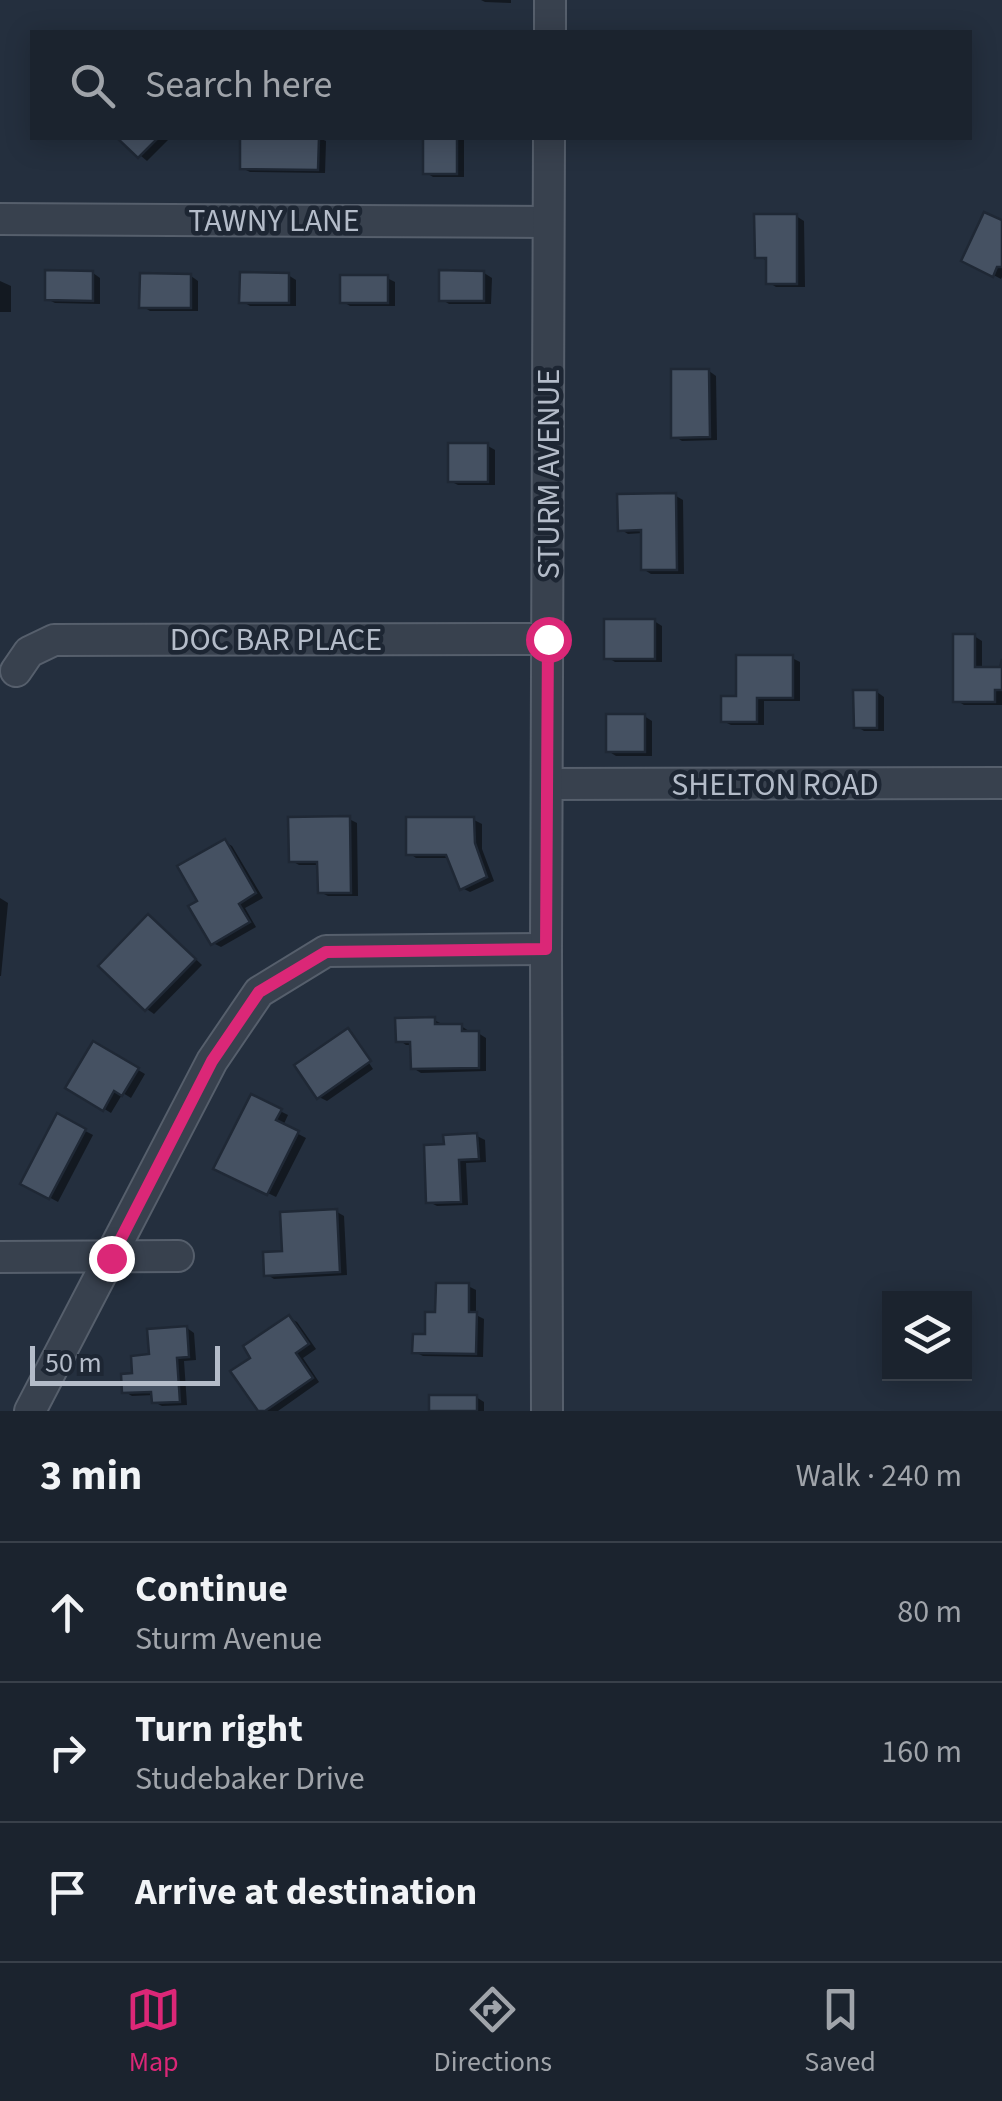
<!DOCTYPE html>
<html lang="en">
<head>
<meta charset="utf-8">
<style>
	body { margin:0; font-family:"Source Sans 3",sans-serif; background:#282f3a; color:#f1f3f6 }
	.controls { position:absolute; right:30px; bottom:30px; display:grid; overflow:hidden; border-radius:0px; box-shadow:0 5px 25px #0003 }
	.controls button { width:90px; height:90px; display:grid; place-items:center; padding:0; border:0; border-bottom:2px solid #39404a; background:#1b232e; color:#f1f3f6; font:50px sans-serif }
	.scale { position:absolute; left:30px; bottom:25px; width:190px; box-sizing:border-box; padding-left:10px; border:5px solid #b4bcc9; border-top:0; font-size:28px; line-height:35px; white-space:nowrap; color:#b4bcc9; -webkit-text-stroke:8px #1d2633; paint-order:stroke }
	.stop { position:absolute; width:30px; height:30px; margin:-22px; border:8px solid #db2777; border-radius:50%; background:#fff }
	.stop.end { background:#db2777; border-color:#fff; box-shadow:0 2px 10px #0008 }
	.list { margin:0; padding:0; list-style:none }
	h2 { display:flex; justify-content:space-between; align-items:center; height:130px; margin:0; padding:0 40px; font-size:42px }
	h2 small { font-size:32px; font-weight:400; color:#a0a4aa }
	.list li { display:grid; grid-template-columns:65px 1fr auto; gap:30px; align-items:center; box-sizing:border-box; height:140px; padding:0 40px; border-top:2px solid #39404a }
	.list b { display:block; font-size:38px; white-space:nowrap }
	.list p { margin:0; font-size:32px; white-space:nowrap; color:#a0a4aa }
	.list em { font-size:32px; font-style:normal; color:#a0a4aa }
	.icon { flex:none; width:55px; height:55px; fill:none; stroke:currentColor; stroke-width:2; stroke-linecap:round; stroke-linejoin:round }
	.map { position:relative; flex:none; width:1002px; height:1411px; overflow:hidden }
	.search { position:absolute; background:#1b232e; box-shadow:0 5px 25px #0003; left:30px; right:30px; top:30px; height:110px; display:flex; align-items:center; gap:25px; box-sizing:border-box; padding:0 35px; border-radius:0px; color:#a0a4aa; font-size:38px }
	.sheet { height:550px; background:#1b232e }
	nav { display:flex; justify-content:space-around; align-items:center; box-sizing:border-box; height:140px; border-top:2px solid #39404a; background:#1b232e; font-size:28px; color:#a0a4aa }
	nav a { display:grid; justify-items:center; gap:5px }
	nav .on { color:#db2777 }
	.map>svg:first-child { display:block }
	.shadow { fill:#0007 }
	.building { fill:#455162; stroke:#1f2835; stroke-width:2.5 }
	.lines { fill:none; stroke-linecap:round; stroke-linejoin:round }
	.minor-casing { stroke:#565f6c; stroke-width:34 }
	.minor { stroke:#38414e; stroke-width:30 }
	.route { stroke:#db2777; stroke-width:12 }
	.labels { text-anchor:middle; stroke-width:9; stroke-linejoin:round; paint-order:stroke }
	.street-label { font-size:32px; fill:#b4bcc9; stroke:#1d2633 }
</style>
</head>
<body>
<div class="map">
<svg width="1002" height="1411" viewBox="0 0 1002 1411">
	<rect width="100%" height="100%" fill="#242f3e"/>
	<g class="shadow">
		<path d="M481,0H511V3L485,2Z"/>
		<path d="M120,138H170L147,161Z"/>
		<path d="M242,138H319L326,141L325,173L250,172L242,168Z"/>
		<path d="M425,138H464V177H433L425,172Z"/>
		<path d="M796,216L804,221L805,287H776L768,282V261L757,256Z"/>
		<path d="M1002,223V277L1001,279L965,260Z"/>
		<path d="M93,273L100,278V304L55,303L47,299Z"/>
		<path d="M484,273L492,278L491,304H449L441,299Z"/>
		<path d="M288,275L296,280V306H250L242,301Z"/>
		<path d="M191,276L198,281V311H150L142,306Z"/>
		<path d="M387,278L395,282V306H350L342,301Z"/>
		<path d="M0,281L11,286V312H0Z"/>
		<path d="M709,371L716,376L717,440L682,441L674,436Z"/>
		<path d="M488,446L495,450V485H458L450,481Z"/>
		<path d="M676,496L683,500L684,574H651L643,569V533L628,534L620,529Z"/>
		<path d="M654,621L662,626V662H615L607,657Z"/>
		<path d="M974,636L982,641V669H1002V705H964L956,700Z"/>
		<path d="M792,658L800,662V701H764V725H731L723,721L739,699Z"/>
		<path d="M877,692L884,697V731H864L856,726Z"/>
		<path d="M644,716L652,721V756H616L608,751Z"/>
		<path d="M349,819L357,823L358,896H328L320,892V865H299L292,861Z"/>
		<path d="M474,820L482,824V849L494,881L470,892L462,888L450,858H416L409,853Z"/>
		<path d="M225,842L232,846L263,898L245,908L256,927L221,947L213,943L201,902Z"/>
		<path d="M0,898L8,903L1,976H0Z"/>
		<path d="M149,917L156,922L202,965L154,1014L147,1009L102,966Z"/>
		<path d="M434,1020L442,1024L461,1026L469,1031V1033H478L486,1038V1071L421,1073L413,1068L412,1045H406L399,1040Z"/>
		<path d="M348,1031L353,1033H349L373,1069L327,1101L319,1097Z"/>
		<path d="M94,1044L145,1074L131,1098L123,1093L111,1113L69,1087Z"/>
		<path d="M252,1097L288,1115L283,1126L306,1138L276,1197L217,1168Z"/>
		<path d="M58,1117L93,1135L58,1202L23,1183Z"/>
		<path d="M477,1136L485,1140L486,1162L466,1163L468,1205L437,1206L429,1202L446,1147Z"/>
		<path d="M337,1212L344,1216L347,1275L274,1279L266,1274Z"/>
		<path d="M468,1286L476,1290V1315L484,1319L483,1357L423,1356L415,1352Z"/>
		<path d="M289,1318L297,1322L316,1349L303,1358L319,1382L278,1411H261L254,1358Z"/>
		<path d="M187,1328L194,1333L196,1360L184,1361L187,1405L162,1406L154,1402V1395L132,1396L125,1392L135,1375L151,1357Z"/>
		<path d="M476,1397L484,1402V1411H432Z"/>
	</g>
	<g class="building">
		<path d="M117,138H158L138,158Z"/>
		<path d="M240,138H319L318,170L240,169Z"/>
		<rect x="423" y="138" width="34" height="36"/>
		<path d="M984,212L1002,220V267H997L993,277L961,261Z"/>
		<path d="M754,214H797V284H766V258H755Z"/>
		<path d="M45,270L93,271V301L45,300Z"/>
		<path d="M439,270L484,271V301H439Z"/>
		<path d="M240,272L289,273V303H239Z"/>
		<path d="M140,273L191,274V308H139Z"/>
		<rect x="340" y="275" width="48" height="28"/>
		<path d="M671,369H709L710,437L671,438Z"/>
		<rect x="448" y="443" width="40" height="39"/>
		<path d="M676,493L677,570H641V530L618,531L617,494Z"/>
		<rect x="604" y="619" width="51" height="40"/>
		<path d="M953,634H975V667H1000L1002,659V690H995V702H953Z"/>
		<path d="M736,655H793V698H757V722H721V696H736Z"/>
		<path d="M853,690H877V728H854Z"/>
		<rect x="606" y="714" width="39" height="38"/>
		<path d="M350,816L351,893H318L317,862H289L288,817Z"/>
		<path d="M406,817H474L475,843L487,877L460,890L446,855H406Z"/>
		<path d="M225,839L256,893L239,904L250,922L211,945L188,906L197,901L177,866Z"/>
		<path d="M148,914L196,959L145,1011L98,966Z"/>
		<path d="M435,1017V1024H462V1031H479V1068L411,1069L410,1042H396L395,1018Z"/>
		<path d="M348,1028L371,1061L317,1099L294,1065Z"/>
		<path d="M93,1041L139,1068L122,1096L114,1091L103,1111L65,1088Z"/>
		<path d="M251,1094L282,1109L276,1120L299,1131L267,1195L213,1169Z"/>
		<path d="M57,1113L86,1129L49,1199L20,1184Z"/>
		<path d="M477,1133L479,1159L459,1160L461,1202L426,1203L424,1145L444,1144L443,1135Z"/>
		<path d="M337,1209L340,1272L264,1276L263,1252L282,1251L280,1212Z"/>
		<path d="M436,1283H469V1312H477L476,1354L412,1353L413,1334H425V1312H435Z"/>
		<path d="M289,1315L309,1344L296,1353L313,1378L265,1411H258L230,1371L250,1358L243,1346Z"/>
		<path d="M187,1326L189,1357L177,1358L180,1402L152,1403L151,1392L122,1393L121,1374L132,1373L131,1356L149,1354L147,1329Z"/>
		<rect x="429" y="1395" width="48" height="16"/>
	</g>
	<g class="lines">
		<defs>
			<g id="minor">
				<path d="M550,32V0"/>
				<path d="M0,219L548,222"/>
				<path d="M16,671L29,652L54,640L548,639"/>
				<path d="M548,784L1002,783"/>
				<path d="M0,1257L178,1256"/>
				<path d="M30,1411L212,1061L259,992L326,951L546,949"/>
				<path d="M547,1411L546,949L549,138"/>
			</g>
		</defs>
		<use href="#minor" class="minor-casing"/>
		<use href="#minor" class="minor"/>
	</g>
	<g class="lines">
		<path class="route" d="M111,1258L212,1061L259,992L326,952L546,949L548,639"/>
	</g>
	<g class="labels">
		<g class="street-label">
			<text x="274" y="231">TAWNY LANE</text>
			<text transform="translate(548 474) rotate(-90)" y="11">STURM AVENUE</text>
			<text x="276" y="650">DOC BAR PLACE</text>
			<text x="775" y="795">SHELTON ROAD</text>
		</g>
	</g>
</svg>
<div class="controls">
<button><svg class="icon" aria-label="layers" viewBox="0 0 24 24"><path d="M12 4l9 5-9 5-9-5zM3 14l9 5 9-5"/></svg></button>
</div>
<div class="scale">50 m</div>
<div class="stop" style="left:548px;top:639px"></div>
<div class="stop end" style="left:111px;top:1258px"></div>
<div class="search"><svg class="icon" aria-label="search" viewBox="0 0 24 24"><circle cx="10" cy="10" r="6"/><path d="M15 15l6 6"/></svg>Search here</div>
</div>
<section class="sheet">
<h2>3 min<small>Walk · 240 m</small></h2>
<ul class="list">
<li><svg class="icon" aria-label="ahead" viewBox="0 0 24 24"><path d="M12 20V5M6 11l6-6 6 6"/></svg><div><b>Continue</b><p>Sturm Avenue</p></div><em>80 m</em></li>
<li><svg class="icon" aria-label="right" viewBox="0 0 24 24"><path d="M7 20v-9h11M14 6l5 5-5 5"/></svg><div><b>Turn right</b><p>Studebaker Drive</p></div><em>160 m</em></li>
<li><svg class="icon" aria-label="arrive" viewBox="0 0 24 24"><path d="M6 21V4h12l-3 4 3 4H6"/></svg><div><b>Arrive at destination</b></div></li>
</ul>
</section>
<nav>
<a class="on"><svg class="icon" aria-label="map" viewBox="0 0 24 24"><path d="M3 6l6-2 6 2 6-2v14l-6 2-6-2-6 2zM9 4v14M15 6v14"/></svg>Map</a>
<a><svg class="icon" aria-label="directions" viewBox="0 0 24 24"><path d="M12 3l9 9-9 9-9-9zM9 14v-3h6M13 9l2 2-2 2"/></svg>Directions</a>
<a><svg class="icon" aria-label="saved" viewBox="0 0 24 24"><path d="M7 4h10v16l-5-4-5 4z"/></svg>Saved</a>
</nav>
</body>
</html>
